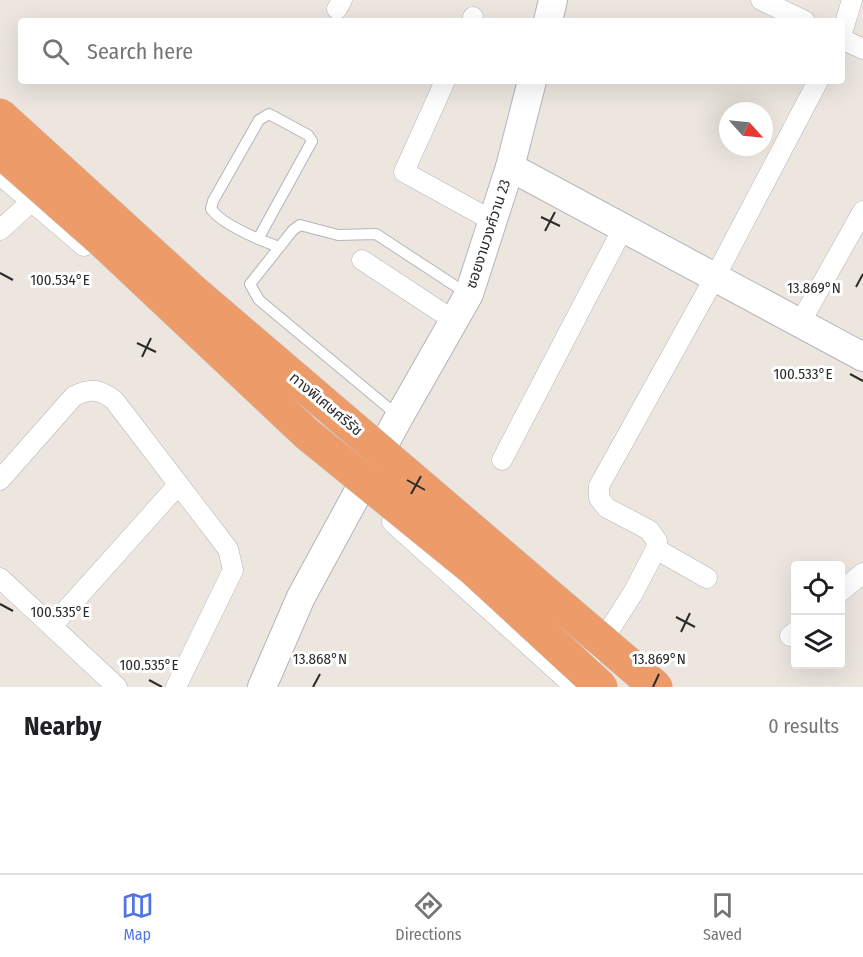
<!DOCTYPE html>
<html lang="en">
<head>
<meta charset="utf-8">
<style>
	body { margin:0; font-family:"Fira Sans Condensed","Noto Sans Thai",sans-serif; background:#f2f2f2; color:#202124 }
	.controls { position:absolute; right:18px; bottom:18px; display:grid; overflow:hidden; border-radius:6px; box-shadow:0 6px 24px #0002 }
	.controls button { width:54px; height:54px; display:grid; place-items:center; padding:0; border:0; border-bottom:2px solid #e0e0e0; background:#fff; color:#202124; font:30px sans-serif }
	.compass { position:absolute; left:719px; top:102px; width:54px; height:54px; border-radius:50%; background:#fff; box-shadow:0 6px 24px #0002; rotate:117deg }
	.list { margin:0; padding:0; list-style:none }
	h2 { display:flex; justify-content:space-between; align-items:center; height:78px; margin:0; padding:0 24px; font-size:26px }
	h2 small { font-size:20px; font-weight:400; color:#757577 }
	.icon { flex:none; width:33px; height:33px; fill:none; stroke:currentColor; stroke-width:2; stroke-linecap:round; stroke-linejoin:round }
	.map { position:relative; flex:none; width:863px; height:687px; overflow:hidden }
	.search { position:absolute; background:#fff; box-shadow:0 6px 24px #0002; left:18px; right:18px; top:18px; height:66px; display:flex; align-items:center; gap:15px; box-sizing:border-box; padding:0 21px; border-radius:6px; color:#757577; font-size:22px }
	.sheet { height:186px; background:#fff }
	nav { display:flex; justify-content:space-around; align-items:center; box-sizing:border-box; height:84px; border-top:2px solid #e0e0e0; background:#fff; font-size:16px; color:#757577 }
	nav a { display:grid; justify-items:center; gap:3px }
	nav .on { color:#5275e6 }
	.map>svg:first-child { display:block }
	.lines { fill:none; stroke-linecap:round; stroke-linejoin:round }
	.lane-casing { stroke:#b3b5bd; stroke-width:12 }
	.street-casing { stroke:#b3b5bd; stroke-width:21 }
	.secondary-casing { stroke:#b3b5bd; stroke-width:30 }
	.lane { stroke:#fff; stroke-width:10 }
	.street { stroke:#fff; stroke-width:20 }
	.secondary { stroke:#fff; stroke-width:28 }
	.highway-bridge-casing { stroke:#c4c4c4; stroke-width:34; stroke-linecap:butt }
	.highway-bridge { stroke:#ed9c69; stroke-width:33 }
	.ticks { fill:none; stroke:#2b2b2b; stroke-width:2 }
	.labels { text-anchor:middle; stroke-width:6; stroke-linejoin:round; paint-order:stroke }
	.street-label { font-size:15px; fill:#2b2b2b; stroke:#fff }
	.ticks-label { font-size:15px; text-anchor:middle; fill:#2b2b2b; stroke:#fff; stroke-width:6; stroke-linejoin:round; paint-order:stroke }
</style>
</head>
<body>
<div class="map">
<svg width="863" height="687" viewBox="0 0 863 687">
	<rect width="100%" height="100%" fill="#ece6df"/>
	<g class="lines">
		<defs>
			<g id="lane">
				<path d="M258,239L312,141L308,135L269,114L259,120L213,201L211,209C223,225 260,240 279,247"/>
				<path d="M397,415L259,300L250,284L293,230L300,225L338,235L376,234L466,293"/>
			</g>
			<g id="street">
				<path d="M761,0L805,21"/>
				<path d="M337,9L342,0"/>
				<path d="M472,21L473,17"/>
				<path d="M842,33L852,0"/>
				<path d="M842,39L863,49"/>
				<path d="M445,81L404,172L493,221"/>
				<path d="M0,175L84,246"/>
				<path d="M0,230L31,202"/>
				<path d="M362,260L453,320"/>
				<path d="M800,323L863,211"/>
				<path d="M502,460L623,228"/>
				<path d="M0,480L74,396C91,388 99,389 114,400L228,549L233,570L176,687"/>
				<path d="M392,522L575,687"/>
				<path d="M656,549L707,578"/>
				<path d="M0,578L117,687"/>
				<path d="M840,592L863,573"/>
				<path d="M52,626L178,485"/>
				<path d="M790,636L796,631"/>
				<path d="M578,679L633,593L656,549L657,541L649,530L607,508L599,498V486L715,277L818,81"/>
			</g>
			<g id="secondary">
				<path d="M548,21L553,0"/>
				<path d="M510,167L863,357"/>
				<path d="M262,687L301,597L399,417L469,294L510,167L532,81"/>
			</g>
		</defs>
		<use href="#lane" class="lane-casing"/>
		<use href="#street" class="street-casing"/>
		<use href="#secondary" class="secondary-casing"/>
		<use href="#lane" class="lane"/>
		<use href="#street" class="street"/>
		<use href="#secondary" class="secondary"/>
		<defs>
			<g id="highway-bridge">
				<path d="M0,115L192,290L656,687"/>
				<path d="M0,151L102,241L307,434L473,569L601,687"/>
			</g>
		</defs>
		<use href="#highway-bridge" class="highway-bridge-casing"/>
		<use href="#highway-bridge" class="highway-bridge"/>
	</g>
	<path class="ticks" d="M541,217L560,226M545,231L555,212M0,273L13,280M856,287L863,274M137,343L156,352M142,357L151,338M850,374L863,381M407,480L425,490M411,494L421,476M0,604L13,611M676,617L695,627M681,632L690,613M149,680L162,687M313,687L320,674M653,687L659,674"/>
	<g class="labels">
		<g class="street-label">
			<text transform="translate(488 234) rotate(-72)" y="5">ซอยงามวงศ์วาน 23</text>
			<text transform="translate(326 404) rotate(40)" y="5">ทางพิเศษศรีรัช</text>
		</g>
	</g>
	<g class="ticks-label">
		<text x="60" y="285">100.534°E</text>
		<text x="814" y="293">13.869°N</text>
		<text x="803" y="379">100.533°E</text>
		<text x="60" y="617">100.535°E</text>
		<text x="320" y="664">13.868°N</text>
		<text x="659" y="664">13.869°N</text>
		<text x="149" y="670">100.535°E</text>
	</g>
</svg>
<div class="controls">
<button><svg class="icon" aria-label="locate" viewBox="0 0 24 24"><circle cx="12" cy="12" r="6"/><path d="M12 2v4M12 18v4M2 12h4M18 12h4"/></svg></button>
<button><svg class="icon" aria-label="layers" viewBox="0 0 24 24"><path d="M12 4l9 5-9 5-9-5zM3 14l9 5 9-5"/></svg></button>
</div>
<svg class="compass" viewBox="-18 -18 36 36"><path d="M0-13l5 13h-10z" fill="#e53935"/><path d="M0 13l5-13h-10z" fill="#757577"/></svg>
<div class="search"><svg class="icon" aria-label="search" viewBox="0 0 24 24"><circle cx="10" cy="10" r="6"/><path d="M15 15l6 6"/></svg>Search here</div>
</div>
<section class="sheet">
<h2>Nearby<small>0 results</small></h2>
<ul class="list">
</ul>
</section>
<nav>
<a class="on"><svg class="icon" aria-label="map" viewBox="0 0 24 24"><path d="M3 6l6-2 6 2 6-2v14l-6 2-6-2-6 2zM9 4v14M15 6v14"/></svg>Map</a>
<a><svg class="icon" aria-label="directions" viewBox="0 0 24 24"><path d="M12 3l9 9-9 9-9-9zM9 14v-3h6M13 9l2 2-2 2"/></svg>Directions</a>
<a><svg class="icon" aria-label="saved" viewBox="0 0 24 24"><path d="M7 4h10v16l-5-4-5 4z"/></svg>Saved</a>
</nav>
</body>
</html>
